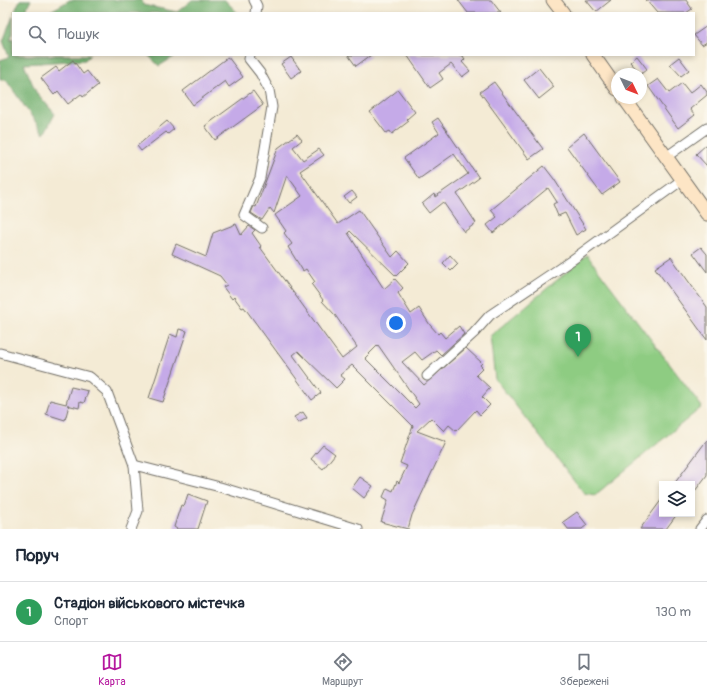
<!DOCTYPE html>
<html lang="uk">
<head>
<meta charset="utf-8">
<style>
	body { margin:0; font-family:Pangolin,sans-serif; background:#f6f6f7; color:#1f2937 }
	.controls { position:absolute; right:12px; bottom:12px; display:grid; overflow:hidden; border-radius:0px; box-shadow:0 2px 6px #0003 }
	.controls button { width:36px; height:36px; display:grid; place-items:center; padding:0; border:0; border-bottom:1px solid #e0e1e3; background:#fff; color:#1f2937; font:20px sans-serif }
	.compass { position:absolute; left:611px; top:68px; width:36px; height:36px; border-radius:50%; background:#fff; box-shadow:0 2px 6px #0003; rotate:133deg }
	.you { position:absolute; left:396px; top:323px; width:14px; height:14px; margin:-10px; border:3px solid #fff; border-radius:50%; background:#1a73e8; box-shadow:0 0 0 6px #1a73e833 }
	.badge { display:grid; place-items:center; width:26px; height:26px; border-radius:50%; background:#b5179e; color:#fff; font-size:13px; font-weight:700 }
	.pin { position:absolute; translate:-50% -33px; filter:drop-shadow(0 1px 2px #0008) }
	.pin::after { content:''; position:absolute; top:21px; width:14px; height:12px; background:inherit; clip-path:polygon(0 0,100% 0,50% 100%) }
	.list { margin:0; padding:0; list-style:none }
	h2 { display:flex; justify-content:space-between; align-items:center; height:52px; margin:0; padding:0 16px; font-size:17px }
	h2 small { font-size:13px; font-weight:400; color:#747a83 }
	.list li { display:grid; grid-template-columns:26px 1fr auto; gap:12px; align-items:center; box-sizing:border-box; height:60px; padding:0 16px; border-top:1px solid #e0e1e3 }
	.list b { display:block; font-size:15px; white-space:nowrap }
	.list p { margin:0; font-size:13px; white-space:nowrap; color:#747a83 }
	.list em { font-size:13px; font-style:normal; color:#747a83 }
	.icon { flex:none; width:22px; height:22px; fill:none; stroke:currentColor; stroke-width:2; stroke-linecap:round; stroke-linejoin:round }
	.map { position:relative; flex:none; width:707px; height:529px; overflow:hidden }
	.search { position:absolute; background:#fff; box-shadow:0 2px 6px #0003; left:12px; right:12px; top:12px; height:44px; display:flex; align-items:center; gap:10px; box-sizing:border-box; padding:0 14px; border-radius:0px; color:#747a83; font-size:15px }
	.sheet { height:112px; background:#fff }
	nav { display:flex; justify-content:space-around; align-items:center; box-sizing:border-box; height:56px; border-top:1px solid #e0e1e3; background:#fff; font-size:11px; color:#747a83 }
	nav a { display:grid; justify-items:center; gap:2px }
	nav .on { color:#b5179e }
	.map>svg:first-child { display:block }
	.green { fill:#8ecc82; stroke:#5c7c56 }
	.forest { fill:#72b070; stroke:#4e6e4e }
	.building { fill:#c5aae8; fill-rule:evenodd }
	.lines { fill:none; stroke-linecap:round; stroke-linejoin:round }
	.minor-casing { stroke:#716e66; stroke-width:11 }
	.secondary-casing { stroke:#716e66; stroke-width:15 }
	.minor { stroke:#fff; stroke-width:9 }
	.secondary { stroke:#fde5c5; stroke-width:13 }
</style>
</head>
<body>
<div class="map">
<svg width="707" height="529" viewBox="0 0 707 529">
	<rect width="100%" height="100%" fill="#fbf7ec"/>
	<filter id="ink" filterUnits="userSpaceOnUse"><feTurbulence type="fractalNoise" baseFrequency=".025" numOctaves="2"/><feDisplacementMap in="SourceGraphic" scale="8" xChannelSelector="R" yChannelSelector="G"/><feConvolveMatrix kernelMatrix="1 2 1 2 8 2 1 2 1" color-interpolation-filters="sRGB"/></filter>
	<filter id="wash" filterUnits="userSpaceOnUse"><feTurbulence type="fractalNoise" baseFrequency=".012" numOctaves="4" result="noise"/><feDisplacementMap in="SourceGraphic" scale="16" xChannelSelector="R" yChannelSelector="G"/><feGaussianBlur stdDeviation="0.9" result="paint"/><feColorMatrix in="noise" values="0 0 0 0 0 0 0 0 0 0 0 0 0 0 0 0 0 1.4 0 .05"/><feComposite in="paint" operator="in"/></filter>
	<g filter="url(#wash)">
		<rect width="100%" height="100%" fill="#f4ebd5"/>
		<path class="green" d="M587,255L702,407L595,495L584,493L495,379L490,336Z"/>
		<g class="forest">
			<path d="M20,0H31L24,13H14Z"/>
			<path d="M70,0H142L143,5L177,12L192,0H225L238,13H47Z"/>
			<path d="M13,16V33L10,40L13,38V55H90L85,60L24,64L36,92L55,114L44,134L6,80H0V60L9,57L3,41Z"/>
			<path d="M148,55H177L159,66Z"/>
		</g>
		<g id="blocks">
			<g class="building">
				<path d="M458,0H491L501,13H468Z"/>
				<path d="M586,0H611L596,12Z"/>
				<path d="M646,0H686L692,9L686,13H657Z"/>
				<path d="M707,26V42L702,45L694,35Z"/>
				<path d="M348,55H371L356,66Z"/>
				<path d="M407,55H462L465,59L462,62L470,71L462,77L451,64L439,73L443,79L430,88Z"/>
				<path d="M637,56L647,69L641,74L630,62Z"/>
				<path d="M228,57L243,77L229,87L225,81L193,105L183,91Z"/>
				<path d="M291,57L301,71L291,78L281,64Z"/>
				<path d="M679,57L689,70L681,76L670,64Z"/>
				<path d="M73,60L83,74L87,71L98,85L83,97L81,94L68,104L58,91L54,95L41,78L56,67L59,71Z"/>
				<path d="M539,68L554,87L539,99L524,80Z"/>
				<path d="M658,79L669,93L682,83L690,93L701,84L707,92V95L690,109L695,115L678,128L648,86Z"/>
				<path d="M494,82L543,149L529,159L480,92Z"/>
				<path d="M398,90L415,112L407,119L409,121L392,134L390,131L386,133L370,112Z"/>
				<path d="M253,91L263,105L215,140L205,126Z"/>
				<path d="M438,118L479,178L457,194L476,223L464,232L443,202L429,213L422,204L434,194L435,197L468,174L454,154L419,179L404,158L439,133L432,122Z"/>
				<path d="M167,121L174,129L168,134L166,132L141,151L137,146Z"/>
				<path d="M584,133L620,182L602,195L567,147Z"/>
				<path d="M297,134L302,140L293,147L303,160L319,149L324,155L300,171L338,224L359,210L392,257L398,251L409,263L396,276L350,231L348,233L384,289L395,279L403,288L398,293L411,314L419,308L430,325L438,334L440,332L445,338L459,326L464,334L441,355L436,350L422,360L415,352L402,362L424,385L466,348L482,363L480,365L483,368L476,375L490,388L482,397L490,405L480,415L476,410L456,431L449,425L444,431L431,418L417,431L446,442L412,515L408,529L381,522L388,500L383,497L387,488L393,491L397,481L399,483L407,466L400,463L413,426L352,365L340,375L345,379L336,388L298,351L293,355L321,393L312,400L244,307L242,308L234,297L232,299L223,287L227,285L220,276L172,254L176,244L206,257L213,233L236,224L241,235L249,226L255,230L252,233L261,246L260,247L342,359L357,347L335,315L322,301L323,300L312,285L315,282L306,269L303,271L288,247L292,244L284,233L286,231L275,215L302,196L287,175L274,213L270,208L262,220L251,213L254,206L256,207L278,148ZM378,345L419,404L415,408L365,358Z"/>
				<path d="M707,144V166L696,154Z"/>
				<path d="M544,166L554,179L586,229L576,235L565,213L558,216L553,204L557,202L548,188L493,233L487,225L497,217L491,210Z"/>
				<path d="M352,191L357,197L349,203L344,197Z"/>
				<path d="M701,247L707,254V272L693,253Z"/>
				<path d="M450,255L458,264L451,271L443,263Z"/>
				<path d="M671,257L707,307V340L655,268Z"/>
				<path d="M179,329L187,331L163,402L149,398L170,334L177,337Z"/>
				<path d="M71,387L88,391L84,403L80,402L79,408L67,405H69L65,420L46,414L50,400L66,404Z"/>
				<path d="M303,412L307,418L298,423L294,417Z"/>
				<path d="M707,440V475L692,495V484H674Z"/>
				<path d="M323,445L335,454L323,469L311,459Z"/>
				<path d="M360,477L373,486L364,498L352,488Z"/>
				<path d="M188,494L207,501L198,529H177L174,527L178,514L181,505L184,506Z"/>
				<path d="M662,499V514H677L666,529H640Z"/>
				<path d="M577,512L587,525L582,529H568L563,522Z"/>
			</g>
		</g>
	</g>
	<g filter="url(#ink)">
		<use href="#blocks" fill-opacity="0" stroke="#716e66" stroke-width="1"/>
		<g class="lines">
			<defs>
				<g id="minor">
					<path d="M254,0L257,6L256,13"/>
					<path d="M250,55L249,59L260,73L269,90L272,107L260,178L244,215L262,228"/>
					<path d="M666,157L707,128"/>
					<path d="M0,353L90,377L107,392L134,465L138,511L131,529"/>
					<path d="M427,376L474,333L490,315L572,260L682,180"/>
					<path d="M134,465L220,487L358,529"/>
					<path d="M700,529L707,520"/>
				</g>
				<g id="secondary">
					<path d="M553,0L563,13"/>
					<path d="M593,55L617,89"/>
					<path d="M624,98L707,214"/>
				</g>
			</defs>
			<use href="#minor" class="minor-casing"/>
			<use href="#secondary" class="secondary-casing"/>
			<use href="#minor" class="minor"/>
			<use href="#secondary" class="secondary"/>
		</g>
	</g>
</svg>
<div class="controls">
<button><svg class="icon" aria-label="layers" viewBox="0 0 24 24"><path d="M12 4l9 5-9 5-9-5zM3 14l9 5 9-5"/></svg></button>
</div>
<svg class="compass" viewBox="-18 -18 36 36"><path d="M0-13l5 13h-10z" fill="#e53935"/><path d="M0 13l5-13h-10z" fill="#747a83"/></svg>
<div class="you"></div>
<div class="pin badge" style="left:578px;top:357px;background:#2e9e5b">1</div>
<div class="search"><svg class="icon" aria-label="search" viewBox="0 0 24 24"><circle cx="10" cy="10" r="6"/><path d="M15 15l6 6"/></svg>Пошук</div>
</div>
<section class="sheet">
<h2>Поруч<small></small></h2>
<ul class="list">
<li><span class="badge" style="background:#2e9e5b">1</span><div><b>Стадіон військового містечка</b><p>Спорт</p></div><em>130 m</em></li>
</ul>
</section>
<nav>
<a class="on"><svg class="icon" aria-label="map" viewBox="0 0 24 24"><path d="M3 6l6-2 6 2 6-2v14l-6 2-6-2-6 2zM9 4v14M15 6v14"/></svg>Карта</a>
<a><svg class="icon" aria-label="directions" viewBox="0 0 24 24"><path d="M12 3l9 9-9 9-9-9zM9 14v-3h6M13 9l2 2-2 2"/></svg>Маршрут</a>
<a><svg class="icon" aria-label="saved" viewBox="0 0 24 24"><path d="M7 4h10v16l-5-4-5 4z"/></svg>Збережені</a>
</nav>
</body>
</html>
